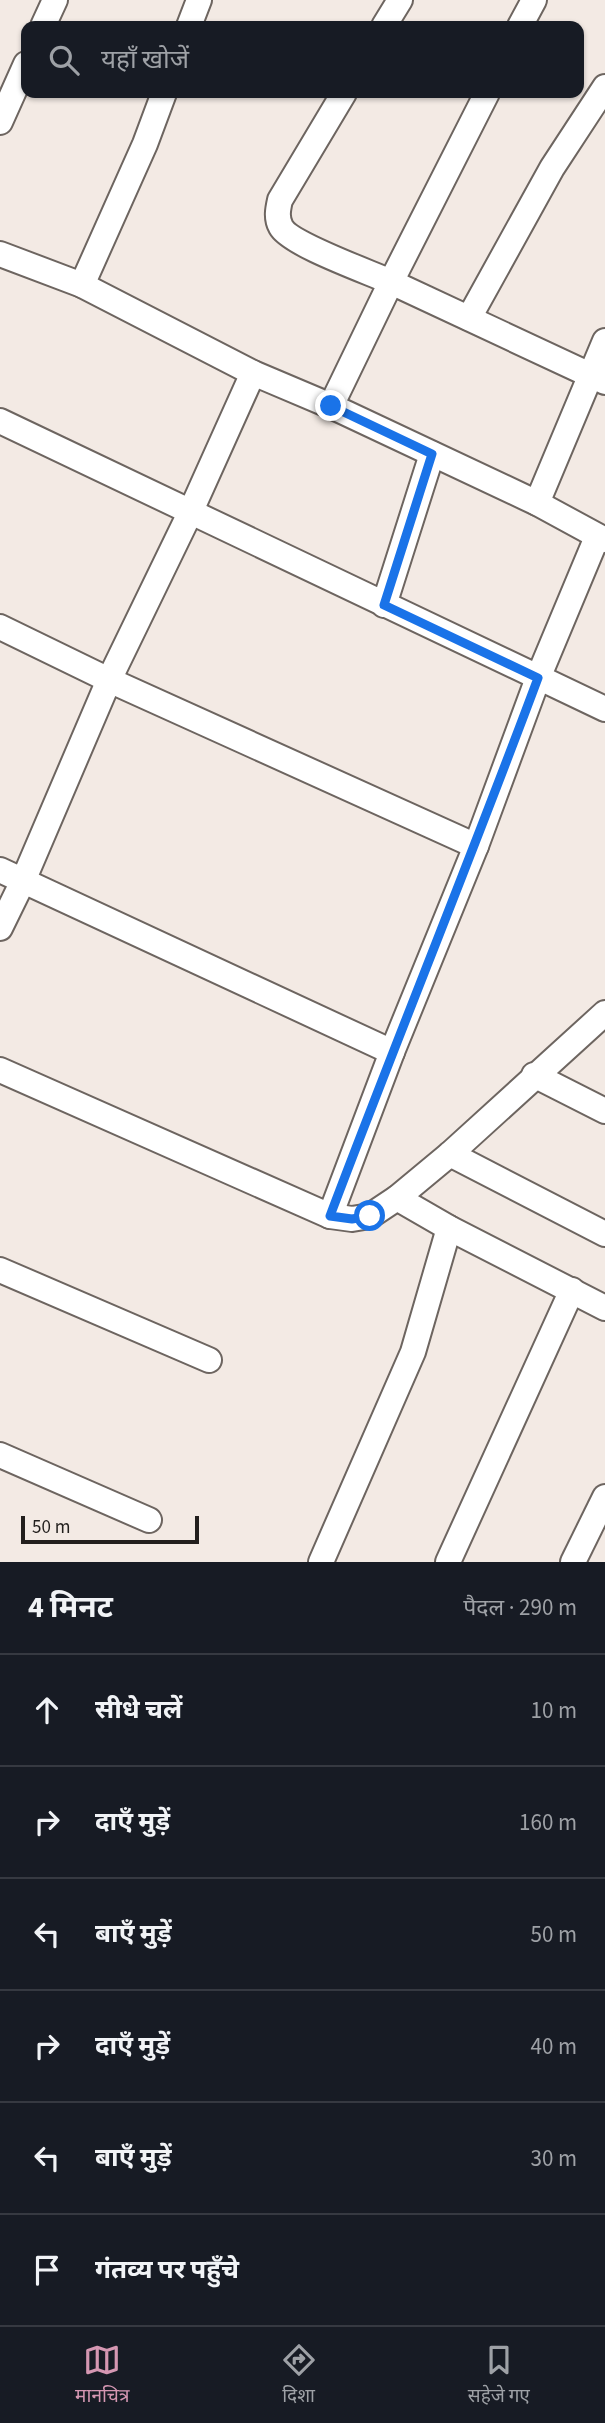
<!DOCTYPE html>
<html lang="hi">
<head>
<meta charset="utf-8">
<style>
	body { margin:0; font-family:"Source Sans 3","Noto Sans Devanagari",sans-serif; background:#20242c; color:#f1f3f6 }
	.scale { position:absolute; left:21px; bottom:18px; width:178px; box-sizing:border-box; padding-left:7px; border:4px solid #221f1d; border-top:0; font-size:19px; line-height:24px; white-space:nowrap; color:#221f1d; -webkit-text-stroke:5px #f3eae4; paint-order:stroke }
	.stop { position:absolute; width:21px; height:21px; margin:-16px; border:5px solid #1a73e8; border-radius:50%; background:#fff }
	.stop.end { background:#1a73e8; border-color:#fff; box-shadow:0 2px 7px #0008 }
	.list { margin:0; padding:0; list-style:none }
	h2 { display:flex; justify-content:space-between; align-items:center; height:91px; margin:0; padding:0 28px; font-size:30px }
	h2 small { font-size:23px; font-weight:400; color:#9ea1a6 }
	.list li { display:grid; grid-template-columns:46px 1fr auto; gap:21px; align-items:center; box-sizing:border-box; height:112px; padding:0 28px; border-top:2px solid #363941 }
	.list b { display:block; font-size:26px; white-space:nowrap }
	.list em { font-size:23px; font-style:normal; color:#9ea1a6 }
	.icon { flex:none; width:38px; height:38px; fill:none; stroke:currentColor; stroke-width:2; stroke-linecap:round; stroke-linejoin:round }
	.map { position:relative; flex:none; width:605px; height:1562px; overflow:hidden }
	.search { position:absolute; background:#171b24; box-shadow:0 2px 5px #0004; left:21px; right:21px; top:21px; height:77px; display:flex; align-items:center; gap:18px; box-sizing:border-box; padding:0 24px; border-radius:14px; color:#9ea1a6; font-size:26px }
	.sheet { height:763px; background:#171b24 }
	nav { display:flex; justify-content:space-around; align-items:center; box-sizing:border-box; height:98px; border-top:2px solid #363941; background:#171b24; font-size:19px; color:#9ea1a6 }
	nav a { display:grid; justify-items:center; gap:4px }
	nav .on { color:#d597b2 }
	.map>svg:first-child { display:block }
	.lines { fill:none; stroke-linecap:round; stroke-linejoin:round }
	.minor-casing { stroke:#6d6560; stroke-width:28 }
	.minor { stroke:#fff; stroke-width:24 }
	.route { stroke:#1a73e8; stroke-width:9 }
</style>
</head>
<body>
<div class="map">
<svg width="605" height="1562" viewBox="0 0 605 1562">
	<rect width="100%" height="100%" fill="#f3eae4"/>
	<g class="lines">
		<defs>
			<g id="minor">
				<path d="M43,26L55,0"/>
				<path d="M189,26L199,0"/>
				<path d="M384,26L400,0"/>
				<path d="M520,26L534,0"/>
				<path d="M487,93L391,282L605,382"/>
				<path d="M0,122L26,64"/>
				<path d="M0,254L82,285L253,373L331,406L537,503L605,540"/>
				<path d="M82,285L145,144L164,93"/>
				<path d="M469,318L552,168L605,87"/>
				<path d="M331,406L391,282C369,272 290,244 281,227C276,218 278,209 280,200L344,93"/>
				<path d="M0,421L605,709"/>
				<path d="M537,503L605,341"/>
				<path d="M384,605L432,454"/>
				<path d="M0,627L109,680L476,846"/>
				<path d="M0,870L392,1052"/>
				<path d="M0,928L23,881L109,680L190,513L253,373"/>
				<path d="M0,1070L330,1216L392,1052L476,846L538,678L597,537"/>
				<path d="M534,1075L605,1111"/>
				<path d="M450,1154L605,1234"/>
				<path d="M397,1198L449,1228L605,1308"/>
				<path d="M330,1216L352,1219L370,1216L397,1198L450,1154L605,1013"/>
				<path d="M0,1270L209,1360"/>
				<path d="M0,1455L149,1520"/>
				<path d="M321,1562L413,1352L449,1228"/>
				<path d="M448,1562L572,1290"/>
				<path d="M573,1562L605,1497"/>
			</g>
		</defs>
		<use href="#minor" class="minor-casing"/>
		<use href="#minor" class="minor"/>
	</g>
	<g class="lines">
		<path class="route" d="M331,406L432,454L384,605L538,678C471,858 398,1036 330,1216L352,1219L370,1216"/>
	</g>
</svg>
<div class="scale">50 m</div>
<div class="stop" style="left:370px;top:1216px"></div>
<div class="stop end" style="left:331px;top:406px"></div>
<div class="search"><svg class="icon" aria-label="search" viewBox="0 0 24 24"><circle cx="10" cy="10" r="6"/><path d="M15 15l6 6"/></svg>यहाँ खोजें</div>
</div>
<section class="sheet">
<h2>4 मिनट<small>पैदल · 290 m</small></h2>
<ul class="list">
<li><svg class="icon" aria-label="ahead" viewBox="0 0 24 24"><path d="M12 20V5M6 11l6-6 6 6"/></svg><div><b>सीधे चलें</b></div><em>10 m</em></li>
<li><svg class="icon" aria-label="right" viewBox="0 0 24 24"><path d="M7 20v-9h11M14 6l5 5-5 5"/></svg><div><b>दाएँ मुड़ें</b></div><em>160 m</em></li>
<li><svg class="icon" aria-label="left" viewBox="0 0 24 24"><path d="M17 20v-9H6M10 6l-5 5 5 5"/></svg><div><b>बाएँ मुड़ें</b></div><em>50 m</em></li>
<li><svg class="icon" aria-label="right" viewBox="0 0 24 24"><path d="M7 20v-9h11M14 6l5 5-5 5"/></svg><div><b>दाएँ मुड़ें</b></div><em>40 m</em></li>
<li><svg class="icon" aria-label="left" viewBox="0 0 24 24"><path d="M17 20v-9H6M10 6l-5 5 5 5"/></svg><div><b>बाएँ मुड़ें</b></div><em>30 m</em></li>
<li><svg class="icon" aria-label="arrive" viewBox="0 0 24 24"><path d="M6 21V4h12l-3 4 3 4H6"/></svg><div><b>गंतव्य पर पहुँचे</b></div></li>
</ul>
</section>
<nav>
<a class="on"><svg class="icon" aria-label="map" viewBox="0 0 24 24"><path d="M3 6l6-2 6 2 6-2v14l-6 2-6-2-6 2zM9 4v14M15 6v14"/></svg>मानचित्र</a>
<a><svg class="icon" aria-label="directions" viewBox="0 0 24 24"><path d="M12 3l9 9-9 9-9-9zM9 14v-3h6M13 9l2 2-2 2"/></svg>दिशा</a>
<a><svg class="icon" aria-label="saved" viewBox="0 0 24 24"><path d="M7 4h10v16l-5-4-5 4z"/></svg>सहेजे गए</a>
</nav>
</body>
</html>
